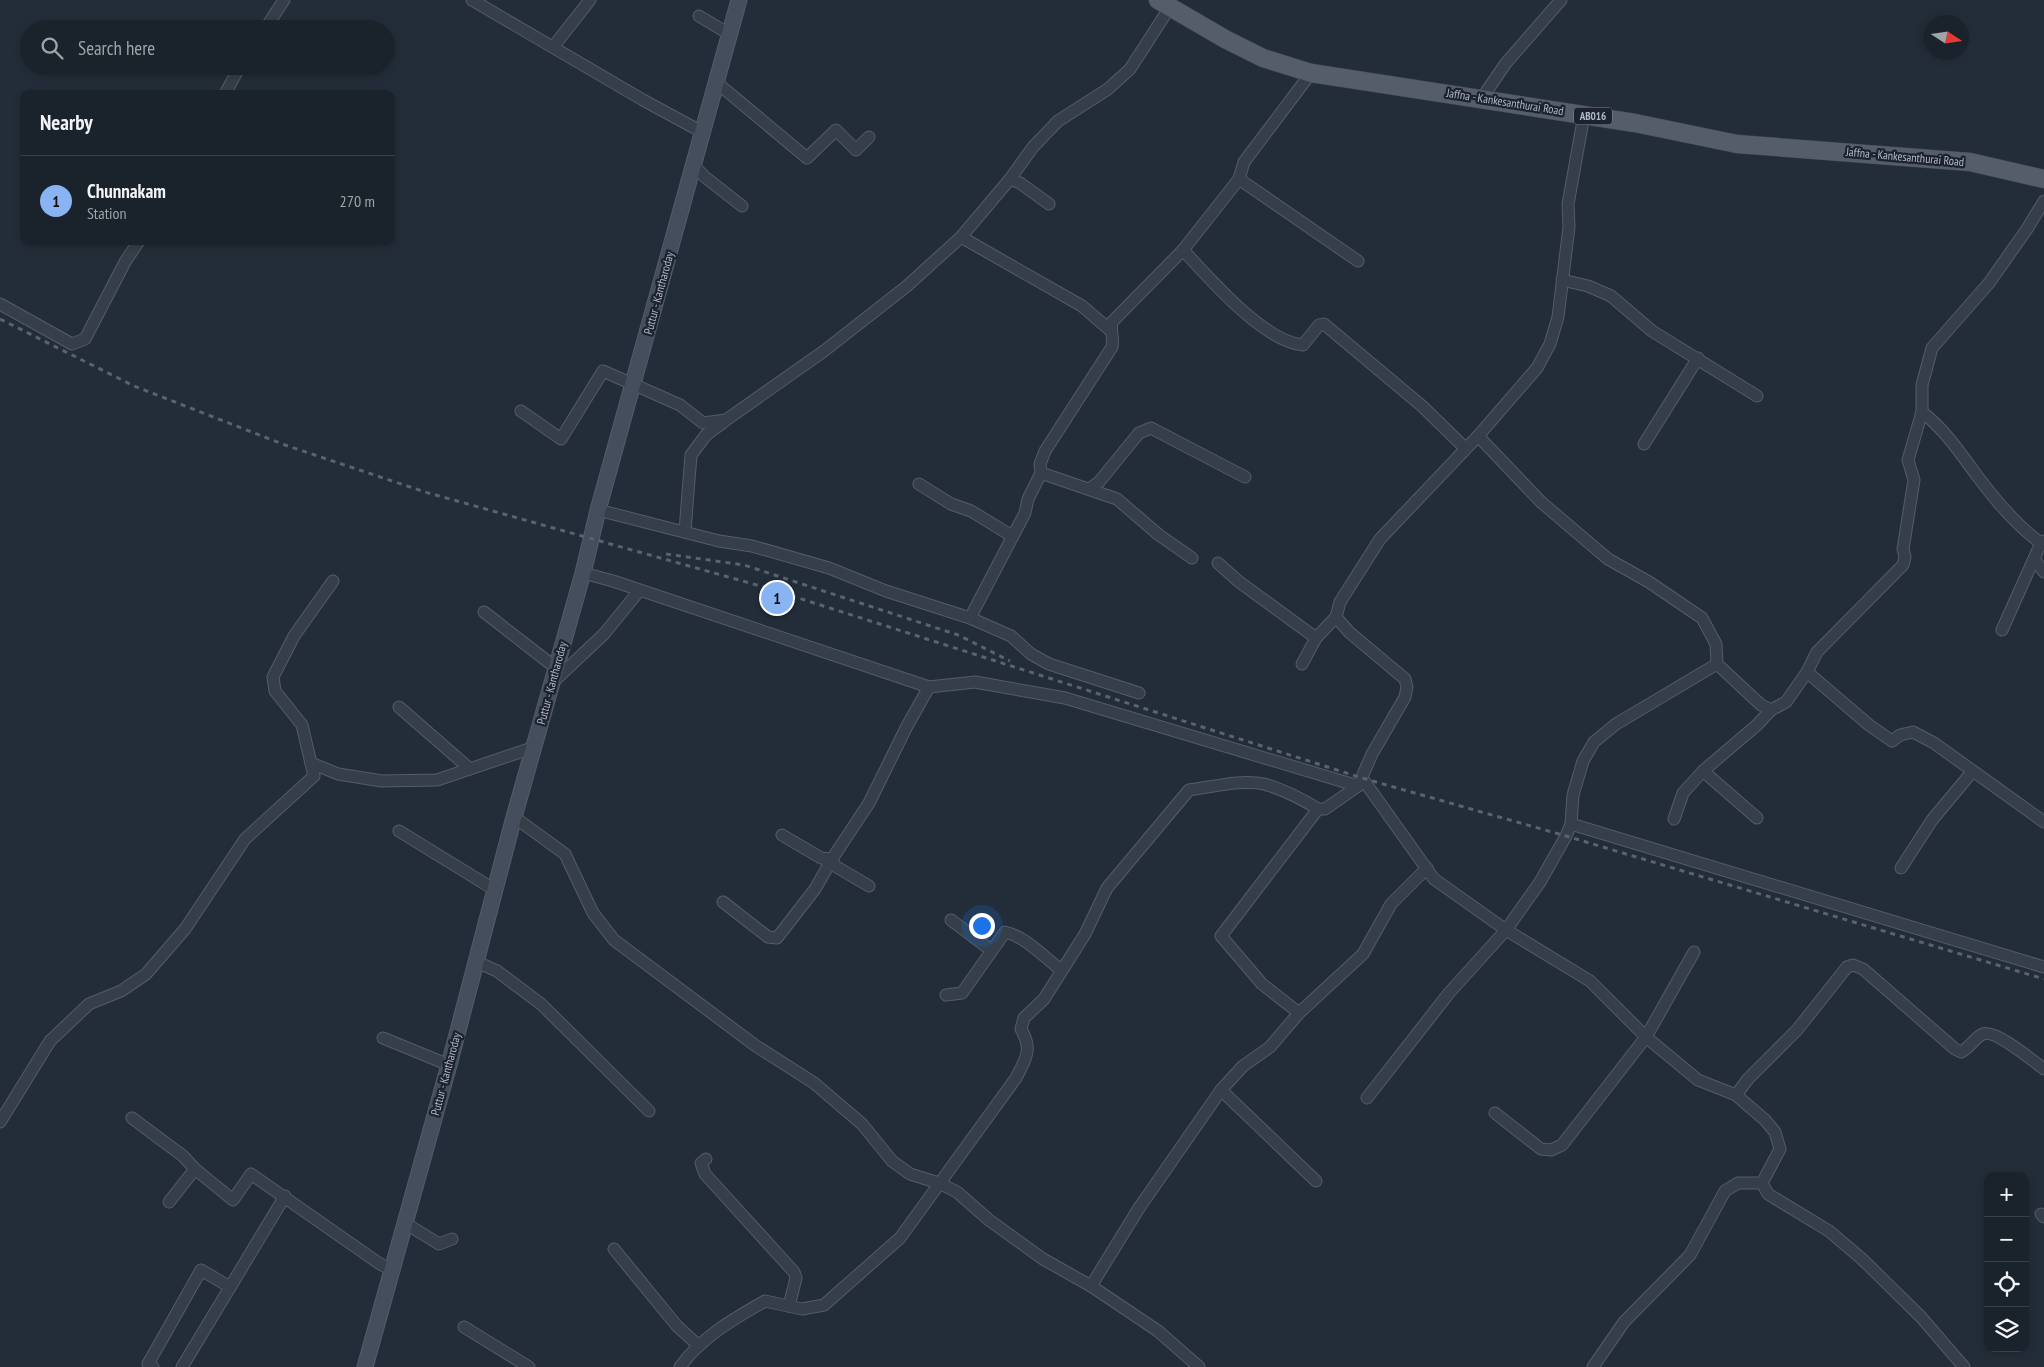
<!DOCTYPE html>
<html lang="en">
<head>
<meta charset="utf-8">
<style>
	body { margin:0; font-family:"PT Sans Narrow",sans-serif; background:#272f37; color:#f1f3f6 }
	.controls { position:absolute; right:15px; bottom:15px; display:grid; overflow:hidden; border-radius:10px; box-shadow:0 2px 8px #0003 }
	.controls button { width:45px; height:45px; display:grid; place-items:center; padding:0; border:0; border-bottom:1px solid #383f47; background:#1a222b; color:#f1f3f6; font:25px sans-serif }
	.compass { position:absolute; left:1924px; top:15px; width:45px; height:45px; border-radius:50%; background:#1a222b; box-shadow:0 2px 8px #0003; rotate:102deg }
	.you { position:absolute; left:981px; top:925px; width:18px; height:18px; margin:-12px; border:4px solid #fff; border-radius:50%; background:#1a73e8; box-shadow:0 0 0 8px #1a73e833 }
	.badge { display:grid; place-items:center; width:32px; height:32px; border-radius:50%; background:#89b3f3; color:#111; font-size:16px; font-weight:700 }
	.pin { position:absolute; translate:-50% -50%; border:2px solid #fff; box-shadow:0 1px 5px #0006 }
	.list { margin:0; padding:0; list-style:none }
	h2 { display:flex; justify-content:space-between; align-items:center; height:65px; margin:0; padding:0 20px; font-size:21px }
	h2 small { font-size:16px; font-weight:400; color:#9fa4a9 }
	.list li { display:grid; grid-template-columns:32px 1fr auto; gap:15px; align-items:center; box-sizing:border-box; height:90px; padding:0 20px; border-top:1px solid #383f47 }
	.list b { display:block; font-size:19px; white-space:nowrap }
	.list p { margin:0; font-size:16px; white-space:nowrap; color:#9fa4a9 }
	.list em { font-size:16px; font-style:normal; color:#9fa4a9 }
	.icon { flex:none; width:28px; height:28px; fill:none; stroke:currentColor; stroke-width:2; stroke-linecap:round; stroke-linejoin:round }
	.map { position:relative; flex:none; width:2044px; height:1367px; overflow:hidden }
	.search { position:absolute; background:#1a222b; box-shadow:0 2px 8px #0003; left:20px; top:20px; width:375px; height:55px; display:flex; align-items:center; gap:12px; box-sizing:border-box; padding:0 18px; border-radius:28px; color:#9fa4a9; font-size:19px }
	.panel { position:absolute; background:#1a222b; box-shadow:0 2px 8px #0003; left:20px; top:90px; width:375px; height:155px; border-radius:10px }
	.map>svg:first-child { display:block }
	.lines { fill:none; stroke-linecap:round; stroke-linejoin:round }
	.minor-casing { stroke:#545c67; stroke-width:13 }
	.secondary-casing { stroke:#545c67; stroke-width:17 }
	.primary-casing { stroke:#424a55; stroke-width:19 }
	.minor { stroke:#363e49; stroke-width:11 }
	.secondary { stroke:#444e5c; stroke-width:15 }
	.primary { stroke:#545d69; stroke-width:18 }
	.rail { stroke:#586370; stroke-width:3; stroke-dasharray:5 5; stroke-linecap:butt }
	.labels { text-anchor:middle; stroke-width:4.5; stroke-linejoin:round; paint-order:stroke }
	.shield { fill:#1c232e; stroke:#848c98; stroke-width:1 }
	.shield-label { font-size:11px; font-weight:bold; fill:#b1b9c5 }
	.street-label { font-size:12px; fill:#b1b9c5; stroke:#1c232e }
</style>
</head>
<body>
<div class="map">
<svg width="2044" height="1367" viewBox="0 0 2044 1367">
	<rect width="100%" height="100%" fill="#232d39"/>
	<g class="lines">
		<defs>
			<g id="minor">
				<path d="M472,0L643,100L702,132"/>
				<path d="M699,16L729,34"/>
				<path d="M265,29L284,0"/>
				<path d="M553,47L590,0"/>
				<path d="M716,82L807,158L836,130L856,150L869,137"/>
				<path d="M225,94L240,66"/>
				<path d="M1482,98L1506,63L1561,0"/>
				<path d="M693,165L705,177L742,206"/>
				<path d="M1010,179L1020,183L1049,204"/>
				<path d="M1239,179L1358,261"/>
				<path d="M961,237L1082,306L1110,330"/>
				<path d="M1183,250C1209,278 1264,342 1303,345L1319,325L1324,324L1422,406L1465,448"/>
				<path d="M1562,280L1588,286L1611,296L1652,331L1757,396"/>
				<path d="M0,304L72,344L85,339L125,262L139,241"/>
				<path d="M521,411L561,439L603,371L680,405L703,423L726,420L824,351L907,286L961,237L1010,179L1033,147L1058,121L1108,89L1130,69L1170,7"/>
				<path d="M1922,412C1944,429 1959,451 1975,473C1992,496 2018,527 2041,543L2044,541"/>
				<path d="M1478,436L1541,502L1608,559L1649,582L1702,618L1716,644L1717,664L1761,705L1771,710L1786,702L1807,672L1817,652L1903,565L1905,557L1903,549L1914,480L1908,460L1922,412V385L1932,348L1989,283L2027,229L2044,201"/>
				<path d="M1644,444L1698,358"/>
				<path d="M1041,473L1117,499L1159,535L1192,558"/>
				<path d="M919,484L951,504L971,511L1012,536"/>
				<path d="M1089,489L1099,482L1139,433L1151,428L1245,477"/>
				<path d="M598,510L719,541L752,546L829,568L886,591L970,618L1011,636L1031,654L1049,664L1139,693"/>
				<path d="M685,531L691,455L706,435L725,421"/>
				<path d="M2034,559L2044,572"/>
				<path d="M1218,563L1238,581L1316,638"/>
				<path d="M583,573L613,581L929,687L975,682L1065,698L1358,786"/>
				<path d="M484,612L556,668"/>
				<path d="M970,618L1025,513L1028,499L1041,473L1040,464L1045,451L1112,347C1114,338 1110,331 1112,322L1183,250L1239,179L1244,162L1311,73"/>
				<path d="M2002,630L2041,543"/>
				<path d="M1302,664L1316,638L1336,617"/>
				<path d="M1807,672L1869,725L1892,741L1900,735L1913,732L1934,743L2044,822"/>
				<path d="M552,683L604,634L639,591"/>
				<path d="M399,707L470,769"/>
				<path d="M311,763L338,774L382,781L437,780L535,747"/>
				<path d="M1703,771L1757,818"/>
				<path d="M1362,778L1434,879L1506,930L1590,981L1646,1037L1698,1080L1736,1095L1765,1120L1775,1132L1780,1149L1762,1183L1768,1194L1829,1231L1862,1259L1921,1317L1964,1367"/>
				<path d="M514,817L565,854L593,913L614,940L756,1046L814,1083L862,1124L892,1161L910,1174L939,1183L957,1192L989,1220L1043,1259L1091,1286L1158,1331L1199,1367"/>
				<path d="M1674,819L1683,793L1703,771L1757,725L1771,710"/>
				<path d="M1571,824L2044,967"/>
				<path d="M399,831L495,890"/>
				<path d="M782,835L821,858L832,859L869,803L907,726L929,687"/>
				<path d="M1901,868L1932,820L1972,772"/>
				<path d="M723,902L768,937L777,938L815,889L832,859L835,866L869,886"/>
				<path d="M951,920L991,950"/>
				<path d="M477,962L497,971L541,1004L649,1111"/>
				<path d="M946,995L962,993L1005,932C1026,937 1044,957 1061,970"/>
				<path d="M1299,1013L1262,984L1221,936L1318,809H1325L1358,786L1372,754L1405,697L1407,687L1405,679L1349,632L1336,617L1340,602L1380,539L1478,436L1537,368L1550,344L1558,317L1569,227L1568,204L1584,115"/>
				<path d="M383,1038L449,1065"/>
				<path d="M1221,1090L1316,1181"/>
				<path d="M1736,1095L1748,1079L1797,1030L1847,967L1853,965L1863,969L1955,1049L1961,1052C1970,1048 1974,1038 1983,1034C1995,1029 2033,1061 2044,1069"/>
				<path d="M1367,1098L1449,993L1506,930L1540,882L1566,836L1571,824L1573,795L1583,761L1594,742L1616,724L1717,664"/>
				<path d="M1495,1113L1541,1149L1551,1150L1562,1145L1646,1037L1694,952"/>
				<path d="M132,1118L183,1156L195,1169L233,1200L251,1174L380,1264L392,1270"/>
				<path d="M0,1122L50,1041L89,1004L121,991L146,974L185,929L245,839L314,776L302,725L275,691L273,677L294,636L333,581"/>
				<path d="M706,1159L701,1163L705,1174L794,1272L796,1278L789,1306"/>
				<path d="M169,1202L195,1169"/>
				<path d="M2041,1214L2044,1217"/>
				<path d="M405,1223L439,1244L452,1239"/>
				<path d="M614,1249L677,1326L699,1346"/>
				<path d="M1091,1286L1139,1208L1221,1090L1243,1066L1270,1047L1299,1013L1363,954L1391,904L1427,868"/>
				<path d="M464,1327L529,1367"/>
				<path d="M153,1367L148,1364L201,1270L230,1287"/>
				<path d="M182,1367L285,1196"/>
				<path d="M680,1367C700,1338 735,1318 765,1301L802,1309L824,1305L900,1238L1016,1078C1026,1058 1033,1050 1021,1029L1024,1018L1044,999L1085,934L1107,888L1189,790C1213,787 1241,779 1264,784C1282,789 1302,799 1318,809"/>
				<path d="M1593,1367L1624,1322L1690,1255L1725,1191L1738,1183H1762"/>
			</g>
			<path id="secondary" d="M365,1367L449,1065L514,817L583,573L598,510L739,0"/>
			<path id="primary" d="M1158,0L1225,39L1263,58L1311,73L1635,123L1737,144L1970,162L2044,179"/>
		</defs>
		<use href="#minor" class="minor-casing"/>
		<use href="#secondary" class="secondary-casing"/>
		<use href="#primary" class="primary-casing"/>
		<use href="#minor" class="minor"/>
		<use href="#secondary" class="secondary"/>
		<use href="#primary" class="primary"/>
		<g class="rail">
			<path d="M0,319L134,386L285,445L425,492L764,587L1362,778L1566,836L2044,979"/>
			<path d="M666,554L744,565L958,635L1010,661"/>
		</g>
	</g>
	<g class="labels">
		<rect class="shield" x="1574" y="107.5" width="38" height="17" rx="4"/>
		<g class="shield-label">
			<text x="1593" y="120">AB016</text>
		</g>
		<g class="street-label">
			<text transform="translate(1505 102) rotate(9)" y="4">Jaffna - Kankesanthurai Road</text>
			<text transform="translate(1905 157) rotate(5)" y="4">Jaffna - Kankesanthurai Road</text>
			<text transform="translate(659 293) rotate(-75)" y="4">Puttur - Kantharoday</text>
			<text transform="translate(552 683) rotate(-75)" y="4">Puttur - Kantharoday</text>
			<text transform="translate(446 1074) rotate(-75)" y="4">Puttur - Kantharoday</text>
		</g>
	</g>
</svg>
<div class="controls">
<button>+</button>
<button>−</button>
<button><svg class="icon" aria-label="locate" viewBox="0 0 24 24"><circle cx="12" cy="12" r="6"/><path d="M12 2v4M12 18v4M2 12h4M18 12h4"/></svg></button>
<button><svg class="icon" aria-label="layers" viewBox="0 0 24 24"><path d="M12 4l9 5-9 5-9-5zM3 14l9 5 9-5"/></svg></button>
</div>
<svg class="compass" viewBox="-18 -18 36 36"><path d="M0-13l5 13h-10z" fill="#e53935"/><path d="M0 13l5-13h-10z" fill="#9fa4a9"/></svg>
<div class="you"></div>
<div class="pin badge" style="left:777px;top:598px">1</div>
<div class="search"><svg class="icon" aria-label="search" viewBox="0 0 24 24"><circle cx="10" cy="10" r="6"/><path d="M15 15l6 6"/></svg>Search here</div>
<section class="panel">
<h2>Nearby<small></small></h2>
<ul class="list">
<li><span class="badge">1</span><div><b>Chunnakam</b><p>Station</p></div><em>270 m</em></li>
</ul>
</section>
</div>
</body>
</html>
